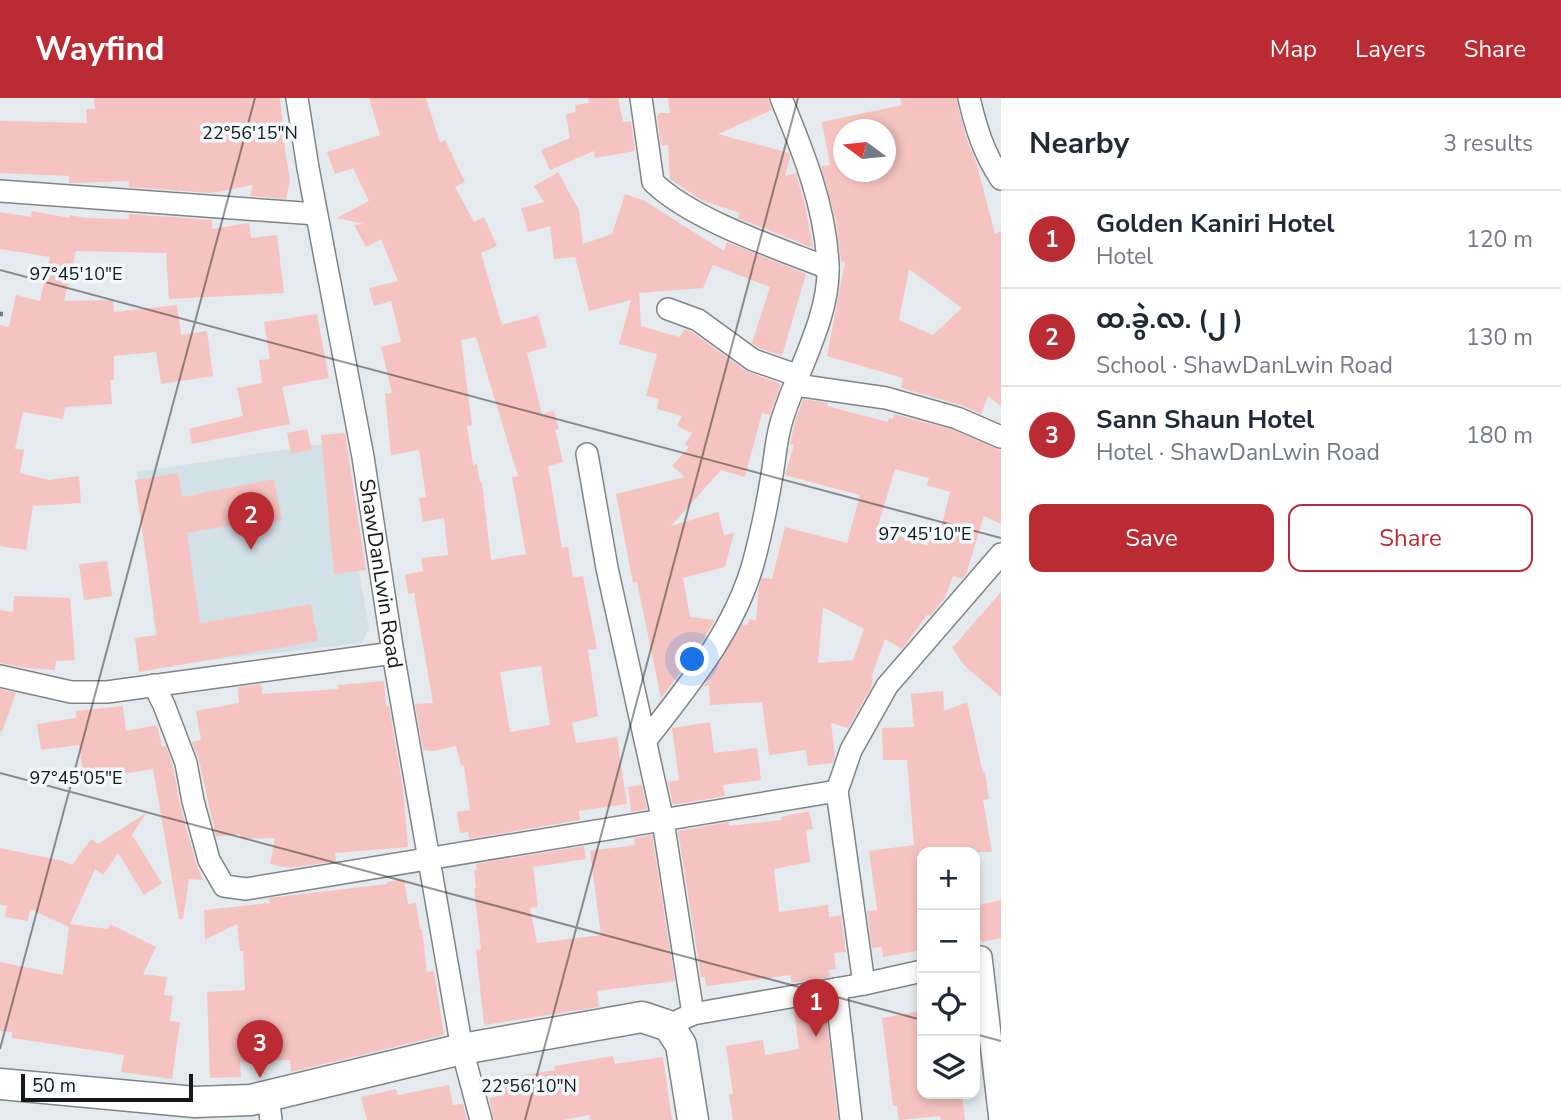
<!DOCTYPE html>
<html lang="en">
<head>
<meta charset="utf-8">
<style>
	body { margin:0; font-family:"Nunito Sans","Noto Sans Myanmar",sans-serif; background:#f2f2f3; color:#1f2937 }
	.controls { position:absolute; right:21px; bottom:21px; display:grid; overflow:hidden; border-radius:14px; box-shadow:0 4px 10px #0003 }
	.controls button { width:63px; height:63px; display:grid; place-items:center; padding:0; border:0; border-bottom:2px solid #e0e1e3; background:#fff; color:#1f2937; font:35px sans-serif }
	.compass { position:absolute; left:833px; top:21px; width:63px; height:63px; border-radius:50%; background:#fff; box-shadow:0 4px 10px #0003; rotate:285deg }
	.scale { position:absolute; left:21px; bottom:18px; width:172px; box-sizing:border-box; padding-left:7px; border:4px solid #161819; border-top:0; font-size:19px; line-height:24px; white-space:nowrap; color:#161819; -webkit-text-stroke:5px #f1f8fb; paint-order:stroke }
	.you { position:absolute; left:693px; top:562px; width:24px; height:24px; margin:-18px; border:5px solid #fff; border-radius:50%; background:#1a73e8; box-shadow:0 0 0 10px #1a73e833 }
	.badge { display:grid; place-items:center; width:46px; height:46px; border-radius:50%; background:#bb2b33; color:#fff; font-size:23px; font-weight:700 }
	.pin { position:absolute; translate:-50% -58px; filter:drop-shadow(0 2px 4px #0008) }
	.pin::after { content:''; position:absolute; top:37px; width:24px; height:21px; background:inherit; clip-path:polygon(0 0,100% 0,50% 100%) }
	.list { margin:0; padding:0; list-style:none }
	h2 { display:flex; justify-content:space-between; align-items:center; height:91px; margin:0; padding:0 28px; font-size:30px }
	h2 small { font-size:23px; font-weight:400; color:#747a83 }
	.list li { display:grid; grid-template-columns:46px 1fr auto; gap:21px; align-items:center; box-sizing:border-box; height:98px; padding:0 28px; border-top:2px solid #e0e1e3 }
	.list b { display:block; font-size:26px; white-space:nowrap }
	.list p { margin:0; font-size:23px; white-space:nowrap; color:#747a83 }
	.list em { font-size:23px; font-style:normal; color:#747a83 }
	.actions { display:flex; gap:14px; padding:21px 28px }
	.actions a { flex:1; padding:16px 0; border:2px solid #bb2b33; border-radius:14px; text-align:center; font-size:24px; color:#bb2b33 }
	.actions .main { background:#bb2b33; color:#fff }
	.icon { flex:none; width:38px; height:38px; fill:none; stroke:currentColor; stroke-width:2; stroke-linecap:round; stroke-linejoin:round }
	.map { position:relative; flex:none; width:1001px; height:1022px; overflow:hidden }
	header { display:flex; align-items:center; gap:42px; box-sizing:border-box; height:98px; padding:0 35px; background:#bb2b33; color:#fff }
	header strong { font-size:33px }
	nav { display:flex; gap:38px; margin-inline-start:auto; font-size:24px }
	main { display:flex }
	aside { flex:1; background:#fff }
	.map>svg:first-child { display:block }
	.built { fill:#d2e0e7 }
	.building { fill:#f6c4c0; fill-rule:evenodd }
	.lines { fill:none; stroke-linecap:round; stroke-linejoin:round }
	.street-casing { stroke:#7f8487; stroke-width:24 }
	.secondary-casing { stroke:#7f8487; stroke-width:33 }
	.path { stroke:#75797b; stroke-width:4.5; stroke-dasharray:7 3.5; stroke-linecap:butt }
	.street { stroke:#fff; stroke-width:21 }
	.secondary { stroke:#fff; stroke-width:30 }
	.ticks { fill:none; stroke:#161819; stroke-width:2; stroke-opacity:0.45 }
	.labels { text-anchor:middle; stroke-width:7; stroke-linejoin:round; paint-order:stroke }
	.street-label { font-size:21px; fill:#161819; stroke:#f1f8fb }
	.ticks-label { font-size:18px; text-anchor:middle; fill:#161819; stroke:#f1f8fb; stroke-width:7; stroke-linejoin:round; paint-order:stroke }
</style>
</head>
<body>
<header>
<strong>Wayfind</strong>
<nav><a>Map</a><a>Layers</a><a>Share</a></nav>
</header>
<main>
<div class="map">
<svg width="1001" height="1022" viewBox="0 0 1001 1022">
	<rect width="100%" height="100%" fill="#e4eaed"/>
	<path class="built" d="M336,344L369,530L362,545L159,568L137,374Z"/>
	<g class="building">
		<path d="M94,0H280L286,59L290,81L286,101L250,98L253,87L211,95L129,89V83L71,85H69V78L0,75V23L87,25L86,11H95Z"/>
		<path d="M369,0H426L440,45L445,42L465,84L455,89L474,124L484,119L497,148L481,155L502,227L538,217L547,249L527,255L542,316L554,313L559,331L555,332L563,364L548,368L554,404L562,450L568,449L573,480L583,478L597,551L588,552L598,618L572,625L576,645L617,639L627,706L579,713L580,722L469,741L468,734L460,735L457,714L470,712L464,667L461,668L456,648L433,653L423,652L415,606L433,605L414,495L408,496L405,477L423,473L421,460L448,457L444,420L423,424L419,400L426,399L419,352L391,357L385,296L392,295L381,249L401,244L391,203L374,208L369,190L398,183L381,141L366,149L354,127L364,126L337,120L369,103L353,70L335,76L327,54L380,37ZM476,239L518,378L512,379L526,456L491,462L482,385H480L477,366L473,367L467,328L472,327L461,242ZM541,568L550,627L510,634L500,574Z"/>
		<path d="M588,0H618L623,24L631,23L635,53L595,60L594,53L550,72L541,52L570,40L566,16L576,14L575,7L589,5Z"/>
		<path d="M668,0H768L772,12L718,36L789,55L790,59L785,78L796,75L805,107L813,150L738,120L740,115L701,102L670,81L668,47L661,48L657,18L660,15H670Z"/>
		<path d="M900,0H956L965,36L977,67L995,136L1001,133V308L988,298L981,316L961,307L901,290L903,280L827,258L845,164L841,163L836,122L821,68L830,67L822,24L902,7ZM844,32H886V74H844ZM909,171L962,210L933,237L899,222Z"/>
		<path d="M558,74L579,112L583,146L612,136L625,96L643,102L724,153L727,144L806,176L782,258L759,250L752,245L770,189L713,167L703,190L639,195L641,228L679,239L685,231L692,234L746,273L781,286L770,317L762,315L745,379L721,372L671,428L718,414L724,437L734,435L725,469L683,480L690,519L715,522L697,552L661,600L637,484L633,485L616,396L685,379L672,368L689,349L685,346L692,335L677,328L682,318L657,311L659,301L646,298L657,256L619,246L631,202L589,213L575,159L554,161L550,128L528,134L521,110L544,104L534,88Z"/>
		<path d="M32,113L70,120V117L86,120L129,121V116L212,122V131L249,125L251,140L277,137L284,195L169,201L166,155L76,153L64,203L113,202L114,214L177,207L181,237L207,233L213,278L161,286L156,254L114,258V282H110L112,306L65,309L63,321L23,314L15,351L24,352L20,375L49,382L79,378L81,405L33,408L26,452L0,448V227L9,229L16,197L40,203L50,159L0,151V114L31,119Z"/>
		<path d="M317,216L329,280L282,289L290,326L192,346L189,331L243,318L237,290L262,285L259,262L270,261L264,224Z"/>
		<path d="M803,301L828,305L827,308L888,324L889,320L893,321L894,316L953,332L1001,352V426L984,418L966,476L962,481L953,478L945,500L930,518L927,517L902,551L885,541L871,580L873,581L871,590L848,630L831,625L835,658L833,665L808,668L806,652L769,657L762,604L710,607L709,587L703,589L742,526L748,527L749,521L756,522L759,488L762,480L772,481L785,429L847,445L860,397L785,377L794,347L790,346L795,324ZM895,371L929,380L927,387L950,394L938,442L930,440L928,448L879,431L878,428ZM823,509L864,531L853,562L818,565Z"/>
		<path d="M307,331L312,352L291,356L287,335Z"/>
		<path d="M345,335L366,472L334,476L321,337Z"/>
		<path d="M178,375L182,399L274,381L282,422L251,429L250,424L187,435L200,525L311,506L318,543L139,574L135,540L157,537L135,382Z"/>
		<path d="M107,463L112,498L84,502L79,466Z"/>
		<path d="M1001,494V599L965,568L952,550Z"/>
		<path d="M14,498L70,500L75,562L56,563L55,572L26,570L0,565V512L13,514Z"/>
		<path d="M384,583L386,608H389L403,690L408,749L335,755L336,763L290,770L270,766L275,740L241,741L240,736L216,739L199,662L192,644L201,642L196,613L239,605L238,589L261,586L262,596L339,591L338,587Z"/>
		<path d="M0,591L16,595L2,634L0,633Z"/>
		<path d="M943,593L944,613L967,604L983,675L985,674L989,701L983,702L992,754H960L959,751L922,754V852L883,859L882,849L872,850L867,813L877,812L869,753L914,747L907,662H883L882,630L914,629L911,596Z"/>
		<path d="M123,608L126,633L157,627L162,649L166,648L173,669L180,706L196,765L203,782L189,781L183,821H179L153,671L84,682L79,647L41,652L37,626L76,620V613Z"/>
		<path d="M710,624L714,655L757,650L761,682L723,687L725,698L673,707L668,684L679,682L672,630Z"/>
		<path d="M642,687L647,711L631,714L628,689Z"/>
		<path d="M809,713L813,731L806,732L810,764L774,771L779,814L828,807L829,819L841,817L846,854L834,855L836,871L829,872L830,879L791,885V877L706,888L705,879H701L678,733L729,724V728L782,722L781,719Z"/>
		<path d="M146,715L132,737L162,785L144,797L118,755L103,777L95,771L70,826L108,831L110,826L156,849L143,876L167,879L164,897L173,898L170,923L180,924L172,981L121,974L124,957L12,940V934L0,933V864L63,877L69,829L30,811L28,823L5,819L7,808L0,807V750L63,763L72,767L91,741L98,746Z"/>
		<path d="M652,737L675,883L597,893L599,909L484,927L476,852L481,851L474,790H476L474,772H477L476,766L584,748L586,761L533,769L538,809L530,810L537,845L601,837L590,753L635,747L634,740Z"/>
		<path d="M404,781L408,806L416,805L420,831H422L427,874L434,873L444,937L291,974L290,962L240,964L241,979L210,980L207,894L245,892L243,853H240L237,826L205,842L204,812L270,805L269,800L387,786V784Z"/>
		<path d="M1001,802V840L981,844V841L975,843V808Z"/>
		<path d="M825,906L838,1022H733L729,997L733,996L726,948L763,942L765,957L799,951L794,912Z"/>
		<path d="M922,913V996H962L965,1022H941L940,1018L899,1022L897,1008H893L882,920Z"/>
		<path d="M613,958L615,966L663,959L672,1022H590L589,1017L563,1022H494L489,1000L499,998L496,982L555,972L554,968Z"/>
		<path d="M449,987L453,1007L463,1006L467,1022H367L361,999L396,991L398,997Z"/>
	</g>
	<g class="lines">
		<defs>
			<g id="street">
				<path id="s1" d="M297,0L308,70L363,359L393,555L462,951L481,1022"/>
				<path d="M641,0L653,84C692,122 777,150 828,170"/>
				<path d="M969,0C976,30 984,56 1001,81"/>
				<path d="M0,93L316,116"/>
				<path d="M668,211L698,222L753,262L799,278"/>
				<path d="M796,287L886,300L957,320L1001,339"/>
				<path d="M587,356L607,470L663,723L693,916"/>
				<path d="M0,578L71,594H107L393,555"/>
				<path d="M154,587L164,607L186,665L193,703L209,762L224,788L246,791L837,693"/>
				<path d="M646,642C688,588 734,533 753,466C761,437 767,407 772,377C775,360 776,342 781,325C795,276 830,220 828,168C826,110 803,53 781,0"/>
				<path d="M981,859L1000,1022"/>
				<path d="M864,886L837,693L851,652L887,588L1001,456"/>
				<path d="M836,891L851,1022"/>
				<path d="M680,922L693,916L864,886L922,873"/>
				<path d="M268,998L271,1022"/>
			</g>
			<path id="secondary" d="M0,986L195,1004L251,1002L462,951L642,919L669,928L681,947L693,1022"/>
		</defs>
		<use href="#street" class="street-casing"/>
		<use href="#secondary" class="secondary-casing"/>
		<path class="path" d="M0,216H3"/>
		<use href="#street" class="street"/>
		<use href="#secondary" class="secondary"/>
	</g>
	<path class="ticks" d="M0,172L1001,440M0,675L922,922M975,936L1001,943M0,951L255,0M525,1022L798,0"/>
	<g class="labels">
		<g class="street-label">
			<text dy="7" stroke="none"><textPath href="#s1" startOffset="483">ShawDanLwin Road</textPath></text>
		</g>
	</g>
	<g class="ticks-label">
		<text x="250" y="41">22°56'15"N</text>
		<text x="76" y="182">97°45'10"E</text>
		<text x="925" y="442">97°45'10"E</text>
		<text x="76" y="686">97°45'05"E</text>
		<text x="529" y="994">22°56'10"N</text>
	</g>
</svg>
<div class="controls">
<button>+</button>
<button>−</button>
<button><svg class="icon" aria-label="locate" viewBox="0 0 24 24"><circle cx="12" cy="12" r="6"/><path d="M12 2v4M12 18v4M2 12h4M18 12h4"/></svg></button>
<button><svg class="icon" aria-label="layers" viewBox="0 0 24 24"><path d="M12 4l9 5-9 5-9-5zM3 14l9 5 9-5"/></svg></button>
</div>
<svg class="compass" viewBox="-18 -18 36 36"><path d="M0-13l5 13h-10z" fill="#e53935"/><path d="M0 13l5-13h-10z" fill="#747a83"/></svg>
<div class="scale">50 m</div>
<div class="you"></div>
<div class="pin badge" style="left:816px;top:939px">1</div>
<div class="pin badge" style="left:251px;top:452px">2</div>
<div class="pin badge" style="left:260px;top:980px">3</div>
</div>
<aside>
<h2>Nearby<small>3 results</small></h2>
<ul class="list">
<li><span class="badge">1</span><div><b>Golden Kaniri Hotel</b><p>Hotel</p></div><em>120 m</em></li>
<li><span class="badge">2</span><div><b>ထ.ခွဲ.လ. (၂ )</b><p>School · ShawDanLwin Road</p></div><em>130 m</em></li>
<li><span class="badge">3</span><div><b>Sann Shaun Hotel</b><p>Hotel · ShawDanLwin Road</p></div><em>180 m</em></li>
</ul>
<div class="actions"><a class="main">Save</a><a>Share</a></div>
</aside>
</main>
</body>
</html>
